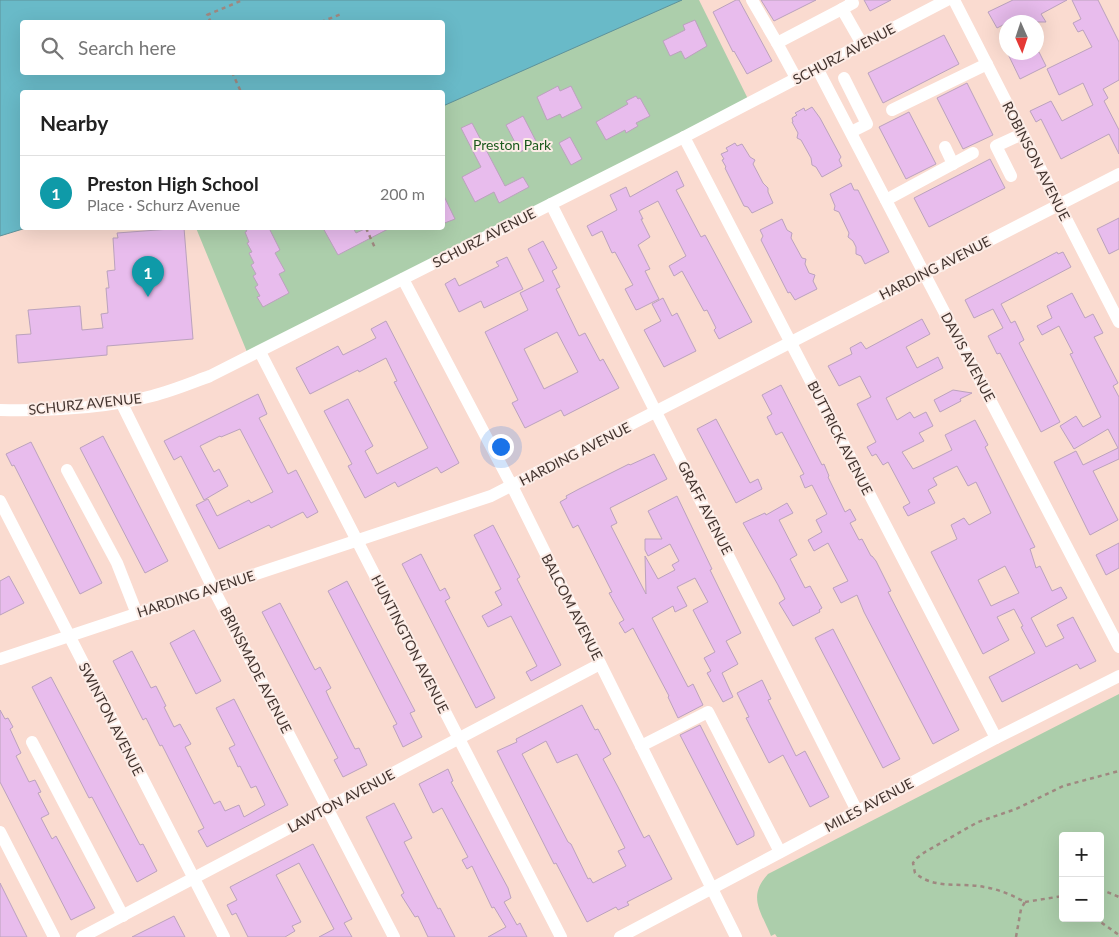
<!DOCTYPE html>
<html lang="en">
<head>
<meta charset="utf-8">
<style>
	body { margin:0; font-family:Lato,sans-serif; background:#f6f6f6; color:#222 }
	.controls { position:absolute; right:15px; bottom:15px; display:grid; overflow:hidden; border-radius:5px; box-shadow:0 5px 20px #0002 }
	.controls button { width:45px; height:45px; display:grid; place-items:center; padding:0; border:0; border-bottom:1px solid #e0e0e0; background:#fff; color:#222; font:25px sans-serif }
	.compass { position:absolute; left:999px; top:15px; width:45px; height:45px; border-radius:50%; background:#fff; box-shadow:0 5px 20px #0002; rotate:177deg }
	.you { position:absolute; left:500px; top:446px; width:18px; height:18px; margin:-12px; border:4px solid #fff; border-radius:50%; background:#1a73e8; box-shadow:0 0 0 8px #1a73e833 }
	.badge { display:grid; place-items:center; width:32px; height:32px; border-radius:50%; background:#b45309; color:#fff; font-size:16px; font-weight:700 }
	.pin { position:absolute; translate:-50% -41px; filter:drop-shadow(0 1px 2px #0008) }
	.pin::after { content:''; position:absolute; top:26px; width:18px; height:15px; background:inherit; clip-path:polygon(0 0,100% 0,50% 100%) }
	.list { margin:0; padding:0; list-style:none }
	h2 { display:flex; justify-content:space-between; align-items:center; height:65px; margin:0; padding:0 20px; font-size:21px }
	h2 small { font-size:16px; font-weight:400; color:#767676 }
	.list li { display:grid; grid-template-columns:32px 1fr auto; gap:15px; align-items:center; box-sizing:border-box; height:75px; padding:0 20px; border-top:1px solid #e0e0e0 }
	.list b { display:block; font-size:19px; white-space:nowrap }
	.list p { margin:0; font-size:16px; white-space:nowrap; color:#767676 }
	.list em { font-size:16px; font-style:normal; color:#767676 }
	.icon { flex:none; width:28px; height:28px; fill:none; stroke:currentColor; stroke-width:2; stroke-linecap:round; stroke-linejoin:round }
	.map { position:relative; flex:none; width:1119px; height:937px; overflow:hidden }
	.search { position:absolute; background:#fff; box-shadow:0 5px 20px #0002; left:20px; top:20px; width:425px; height:55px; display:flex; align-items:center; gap:12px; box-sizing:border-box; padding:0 18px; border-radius:5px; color:#767676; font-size:19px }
	.panel { position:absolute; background:#fff; box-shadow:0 5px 20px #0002; left:20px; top:90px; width:425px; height:140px; border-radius:5px }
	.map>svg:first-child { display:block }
	.green { fill:#acceab; fill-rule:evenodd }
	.water { fill:#69bac8; stroke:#5e929a; fill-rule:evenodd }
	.building { fill:#e8bced; stroke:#bba2bd; fill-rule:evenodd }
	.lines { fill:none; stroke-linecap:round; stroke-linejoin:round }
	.path { stroke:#9f8880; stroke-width:2.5; stroke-dasharray:4 4; stroke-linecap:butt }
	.minor { stroke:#fff; stroke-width:12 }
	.labels { text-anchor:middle; stroke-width:4; stroke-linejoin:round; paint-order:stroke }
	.street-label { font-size:14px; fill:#43342f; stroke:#fcece6 }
	.park-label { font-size:14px; fill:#1c5a1e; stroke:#fcece6 }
</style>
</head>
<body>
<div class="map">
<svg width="1119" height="937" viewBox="0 0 1119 937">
	<rect width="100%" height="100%" fill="#fadbd0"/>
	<g class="green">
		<path d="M681,0H699L748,99L247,352L196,228H442L443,103Z"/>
		<path d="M1119,694V937H777L775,934L771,936C761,911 747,897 768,874ZM1063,836H1100V918H1063Z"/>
	</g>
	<path class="water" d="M0,0H682L443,106L442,92H22V228H26L0,236ZM442,22V72H22V22Z"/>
	<g class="building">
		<path d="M736,0H739L772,61L747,74L734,51L733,52L713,12Z"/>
		<path d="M761,0H816L774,21Z"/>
		<path d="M864,0H891L870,11Z"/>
		<path d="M1013,0H1067L1041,14L1046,22H1022L1019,17L997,28L988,12Z"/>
		<path d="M1072,0H1098L1119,42V80L1103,89L1108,98L1104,101L1119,130V154L1109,134L1061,159L1041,119L1036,122L1030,111L1051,101L1062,121L1093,105L1083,83L1059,95L1047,69L1092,47L1083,30L1078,32L1073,23L1081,19Z"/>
		<path d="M695,20L707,46L685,59L681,51L670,56L663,41L685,30L683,25Z"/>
		<path d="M944,35L959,64L883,103L868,73Z"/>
		<path d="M1007,52H1039L1046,66L1020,79Z"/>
		<path d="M967,83L993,135L963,149L937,98Z"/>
		<path d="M558,86L560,91L571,86L582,108L562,118L560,114L547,120L537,97Z"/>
		<path d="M636,96L638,99L640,98L650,116L636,123L638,126L626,133L625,130L606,140L596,122L628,104L626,101Z"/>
		<path d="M812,107L820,118L841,157L839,160L842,166L822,177L816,167L812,165L811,158L801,140L797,138L798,133L792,122H793L792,118L797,115L795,113L804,108L805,111Z"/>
		<path d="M909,112L936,164L906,179L879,127Z"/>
		<path d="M523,116L537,143L520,152L506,125Z"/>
		<path d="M472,123L505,186L523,177L529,187L499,203L494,192L475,202L462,177L481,167L461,128Z"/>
		<path d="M570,137L582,159L571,165L559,143Z"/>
		<path d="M735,143L737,146L742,144L750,157L755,160L753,164L763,183L768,188V192L773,203L752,213L748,207L744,206L725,168L726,167L722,160L724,159L721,154L728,151L726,148Z"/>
		<path d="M990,159L1005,188L929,227L914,198Z"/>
		<path d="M677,171L684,186L676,190L701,237L705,235L752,322L719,339L714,330L716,328L707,310L704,311L682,271L674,276L669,266L686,256L658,201L639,211L643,219H641L650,237L638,245L650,269L645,271L659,299L639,309L636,310L625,289L633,285L615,252L612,253L602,231L592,236L587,226L617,210L610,195L626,187L630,197Z"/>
		<path d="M851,183L854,190H858L889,252L865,264L861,256L856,254V247L853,241L848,237L849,233L839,212L834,210L835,206L830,194Z"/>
		<path d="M442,192L455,219L442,224Z"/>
		<path d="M1119,218V249L1109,254L1097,229Z"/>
		<path d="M782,219L787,230L792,233L791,238L802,258L806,259L805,264L809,273L815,275L813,281L817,289L795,300L790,292L788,293L761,240L763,236L760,230Z"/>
		<path d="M184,228L193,339L107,346V355L18,363L16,335L31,334L28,310L80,306L82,330L103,328L101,314L108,313L106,288H109L107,271L115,270L113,238H118L117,233Z"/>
		<path d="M245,228H269L280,250L275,253L285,271L279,274L289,293L263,307L257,297L260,296L255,287L258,285L253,276L256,274L251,265L254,263L249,253L252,252L247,243L249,242L245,232L247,231Z"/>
		<path d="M323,228H353L356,233L367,228H390L338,255Z"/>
		<path d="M543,241L557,268L552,271L560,287L556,289L579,336L585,333L600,361L603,359L619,388L564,416L561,410L525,428L512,403L518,400L485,332L528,310L520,293L544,281L528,249ZM557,332L578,372L544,389L524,349Z"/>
		<path d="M1057,252L1058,254L1063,252L1071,267L1001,304L1011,323L1015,321L1024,340L1019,343L1060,422L1041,432L1000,353L997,354L988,336L1003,328L993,309L974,318L965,300Z"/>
		<path d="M507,257L523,289L484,308L481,301L459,312L445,284L455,278L459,286L499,266L496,262Z"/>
		<path d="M1072,293L1085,318L1093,314L1103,333L1094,337L1118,383L1113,386L1119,397V459L1093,471L1118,520L1090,535L1054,462L1076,451L1083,465L1118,448L1108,429L1074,449L1060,426L1076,416L1083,427L1101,417L1070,354L1073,353L1059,326L1042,335L1037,326L1052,318L1047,306Z"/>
		<path d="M663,298L672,316L677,313L696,351L664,367L644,330L661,321L652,304Z"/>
		<path d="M922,319L930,334L906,347L917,368L938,357L943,368L886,398L897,420L910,412L914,418L926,412L933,426L919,433L924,441L902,452L913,469L920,466L952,450L945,435L975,420L988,445L985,447L1035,547L1030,549L1036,568L1040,566L1052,591L1061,587L1067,598L1031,618L1046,647L1064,638L1057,625L1073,617L1096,661L1080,669L1077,664L1002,702L989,677L1035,653L1021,627L1023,626L1014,609L997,617L1009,640L983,654L931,552L957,539L951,525L964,518L969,525L991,513L976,482L968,486L957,466L933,478L937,485L928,490L935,503L908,516L903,507L910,503L888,462L883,465L876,454L872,456L867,447L876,442L857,404L871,397L860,376L839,386L828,366L852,354L850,348L861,342L866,349ZM1005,566L1019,593L991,606L978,580Z"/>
		<path d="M386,321L459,463L441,473L437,467L398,487L395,482L365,498L348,466L352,464L324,411L348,399L373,446L365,451L377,474L428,448L394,382L397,381L386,358L359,372L358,370L310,394L296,368L338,346L343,355L359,347L376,338L371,329Z"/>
		<path d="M781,385L822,465L824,464L829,476L828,477L845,512L850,509L856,520L850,523L859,540L862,539L871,556H872L876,561L891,591L888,592L959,730L933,744L864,612L857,595L841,603L833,588L848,581L828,543L814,551L808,540L822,532L816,520L827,514L812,485L805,488L800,476L804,474L782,432L776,435L767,417L772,414L762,395Z"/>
		<path d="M953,390L972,393L960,399L961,401L940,412L934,400Z"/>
		<path d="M258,394L267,414L259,418L271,441L288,474L296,470L318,512L307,518L303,512L271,528L269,525L219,549L196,505L208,499L217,516L249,500L251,503L273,492L240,429L221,437L220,436L200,446L214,472L219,469L228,486L204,500L181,456L174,460L164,441Z"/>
		<path d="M716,419L750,483L758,479L762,489L736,503L697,429Z"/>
		<path d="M103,436L168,561L145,573L80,448Z"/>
		<path d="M31,442L102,583L80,594L14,465L12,466L6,454Z"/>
		<path d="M654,454L667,479L610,508L617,523L611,526L646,594L645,556L658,579L675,570L672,565L679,561L670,544L648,556L645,550V539H662L648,511L677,496L712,569L710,570L741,633L726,641L738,664L722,673L733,697L723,702L707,673L711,671L704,658L715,652L693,610L708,602L695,578L677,587L687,606L675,612L673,606L652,618L688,687L693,684L703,705L678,718L668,697L669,696L633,628L625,633L619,623L624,620L609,593L612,592L578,525L573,528L560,502L567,498L566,496L579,489L629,464L630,465Z"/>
		<path d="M787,503L793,513L779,520L797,555L790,559L805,588L810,586L822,608L819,610L820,612L793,626L779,603L785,599L778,585L743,523L765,513L766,515Z"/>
		<path d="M493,525L520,577L517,579L561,665L531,681L526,672L537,666L511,616L488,627L482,616L502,605L495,592L501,589L474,535Z"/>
		<path d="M1119,543V568L1106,575L1096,555Z"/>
		<path d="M421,554L440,591L445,588L450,598L445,601L495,698L476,708L402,564Z"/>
		<path d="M9,576L24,603L0,615V581Z"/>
		<path d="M347,581L415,711L410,713L422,737L403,747L393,726L397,724L328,591Z"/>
		<path d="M280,603L315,670L320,667L331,688L326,691L330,700L355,749L359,748L367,765L343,777L334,760L338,758L262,612Z"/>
		<path d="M833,629L900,759L883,768L815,638Z"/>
		<path d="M194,630L221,681L196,694L170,643Z"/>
		<path d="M132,651L151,688L156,686L166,706L164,707L174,727L180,724L186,735L191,744L185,747L214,804L220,801L225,811L239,805L244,817L265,805L256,786L251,788L240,766L238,767L234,758L229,748L235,745L216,708L234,699L288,805L207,847L198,831L204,828L162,745L160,746L146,718L143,720L113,661Z"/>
		<path d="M51,677L140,845L143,844L157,871L137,882L92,797L89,798L32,687Z"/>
		<path d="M762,680L771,699L768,700L796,756L805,751L829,797L810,807L783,755L769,763L746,718L749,717L737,693Z"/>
		<path d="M582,705L595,730L598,729L611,754L603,759L618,787L644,838L649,835L672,879L627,902L629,905L618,910L616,907L587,922L556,863L554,864L497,751L517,742L516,739ZM546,741L557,763L577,754L625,848L618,851L626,866L593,883L590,878L588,879L571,844L568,842L522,754Z"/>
		<path d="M0,710L5,719L8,718L13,727L10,729L21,753L16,756L29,782L35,780L41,792L38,793L49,814L41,818L52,839L56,836L95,908L71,920L0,782Z"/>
		<path d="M700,725L754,832V836L737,845L680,735Z"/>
		<path d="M448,769L453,781L451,782L508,888L511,898L504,902L517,925L520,923L527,937H488L506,927L494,907L492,908L472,866L467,869L462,860L468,857L442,808L433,813L419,784Z"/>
		<path d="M394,803L412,838L404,842L438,909L440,908L455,937H428L418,916L415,917L401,895L404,893L366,817Z"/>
		<path d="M313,844L352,919L344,923L352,937H319L334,929L299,863L276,875L301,922L292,926L295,931L285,937H248L236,913L232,915L227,905L237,900L230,887Z"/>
		<path d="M0,883L27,937H0Z"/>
		<path d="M174,916L185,937H132Z"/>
	</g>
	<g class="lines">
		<g class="path">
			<path d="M211,22L207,15L243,0"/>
			<path d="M321,22L341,14"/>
			<path d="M232,72L241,92"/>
			<path d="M366,228L375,248"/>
			<path d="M1100,889L1119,897"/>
			<path d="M1025,902L1063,896"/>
			<path d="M1095,918L1119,935"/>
			<path d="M1016,937L1021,909L1025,902C1012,895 998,889 984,887C960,882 935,890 915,873L913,863L917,858L925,852L978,822L1016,809L1063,786L1119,771"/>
		</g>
		<g class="minor">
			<path d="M752,0L777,43"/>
			<path d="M954,0L1119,322"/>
			<path d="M842,9L853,3L851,0"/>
			<path d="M817,68L1119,647"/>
			<path d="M796,78L777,43L842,9L862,44"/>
			<path d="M844,78L867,124L851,132"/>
			<path d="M892,110L987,64"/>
			<path d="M684,137L996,738"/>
			<path d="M945,147L953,164"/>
			<path d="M1011,176L996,146L1022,134"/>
			<path d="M886,200L973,153"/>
			<path d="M551,204L857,811"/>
			<path d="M403,279L512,486L736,937"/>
			<path d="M260,352L561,937"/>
			<path d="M121,402L213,588L394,937"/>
			<path d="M0,410C48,411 106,408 152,396C172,391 191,383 210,376L684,137L947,0"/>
			<path d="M67,470L117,563L137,614"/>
			<path d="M0,501L224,937"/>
			<path d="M0,659L491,496L1119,174"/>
			<path d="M32,742L123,916"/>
			<path d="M641,746L708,712L780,852"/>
			<path d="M0,832L54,937"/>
			<path d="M82,937L600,664"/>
			<path d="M620,937L996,738L1119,676"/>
		</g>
	</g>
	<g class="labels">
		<g class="street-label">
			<text transform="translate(844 54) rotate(-28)" y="5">SCHURZ AVENUE</text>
			<text transform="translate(1036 161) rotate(63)" y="5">ROBINSON AVENUE</text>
			<text transform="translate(484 238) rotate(-27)" y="5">SCHURZ AVENUE</text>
			<text transform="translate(935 268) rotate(-27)" y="5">HARDING AVENUE</text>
			<text transform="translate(968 357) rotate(62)" y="5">DAVIS AVENUE</text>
			<text transform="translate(85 404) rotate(-6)" y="5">SCHURZ AVENUE</text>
			<text transform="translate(840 438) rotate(63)" y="5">BUTTRICK AVENUE</text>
			<text transform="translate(575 454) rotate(-27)" y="5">HARDING AVENUE</text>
			<text transform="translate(705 508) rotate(63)" y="5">GRAFF AVENUE</text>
			<text transform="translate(196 594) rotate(-18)" y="5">HARDING AVENUE</text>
			<text transform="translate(572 607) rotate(63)" y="5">BALCOM AVENUE</text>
			<text transform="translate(410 644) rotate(63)" y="5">HUNTINGTON AVENUE</text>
			<text transform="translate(256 670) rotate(63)" y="5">BRINSMADE AVENUE</text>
			<text transform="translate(111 719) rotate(63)" y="5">SWINTON AVENUE</text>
			<text transform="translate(341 801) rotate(-28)" y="5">LAWTON AVENUE</text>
			<text transform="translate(869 805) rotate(-28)" y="5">MILES AVENUE</text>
		</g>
		<g class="park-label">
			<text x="512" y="150">Preston Park</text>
		</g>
	</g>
</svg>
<div class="controls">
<button>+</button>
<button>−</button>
</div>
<svg class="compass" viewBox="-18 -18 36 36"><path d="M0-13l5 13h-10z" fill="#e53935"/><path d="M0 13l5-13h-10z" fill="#767676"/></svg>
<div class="you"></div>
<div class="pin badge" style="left:148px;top:297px;background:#0f9aa8">1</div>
<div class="search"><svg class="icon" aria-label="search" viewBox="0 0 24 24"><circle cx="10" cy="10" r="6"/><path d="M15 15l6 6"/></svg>Search here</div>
<section class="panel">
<h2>Nearby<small></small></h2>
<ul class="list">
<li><span class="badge" style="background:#0f9aa8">1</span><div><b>Preston High School</b><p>Place · Schurz Avenue</p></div><em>200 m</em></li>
</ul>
</section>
</div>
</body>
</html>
